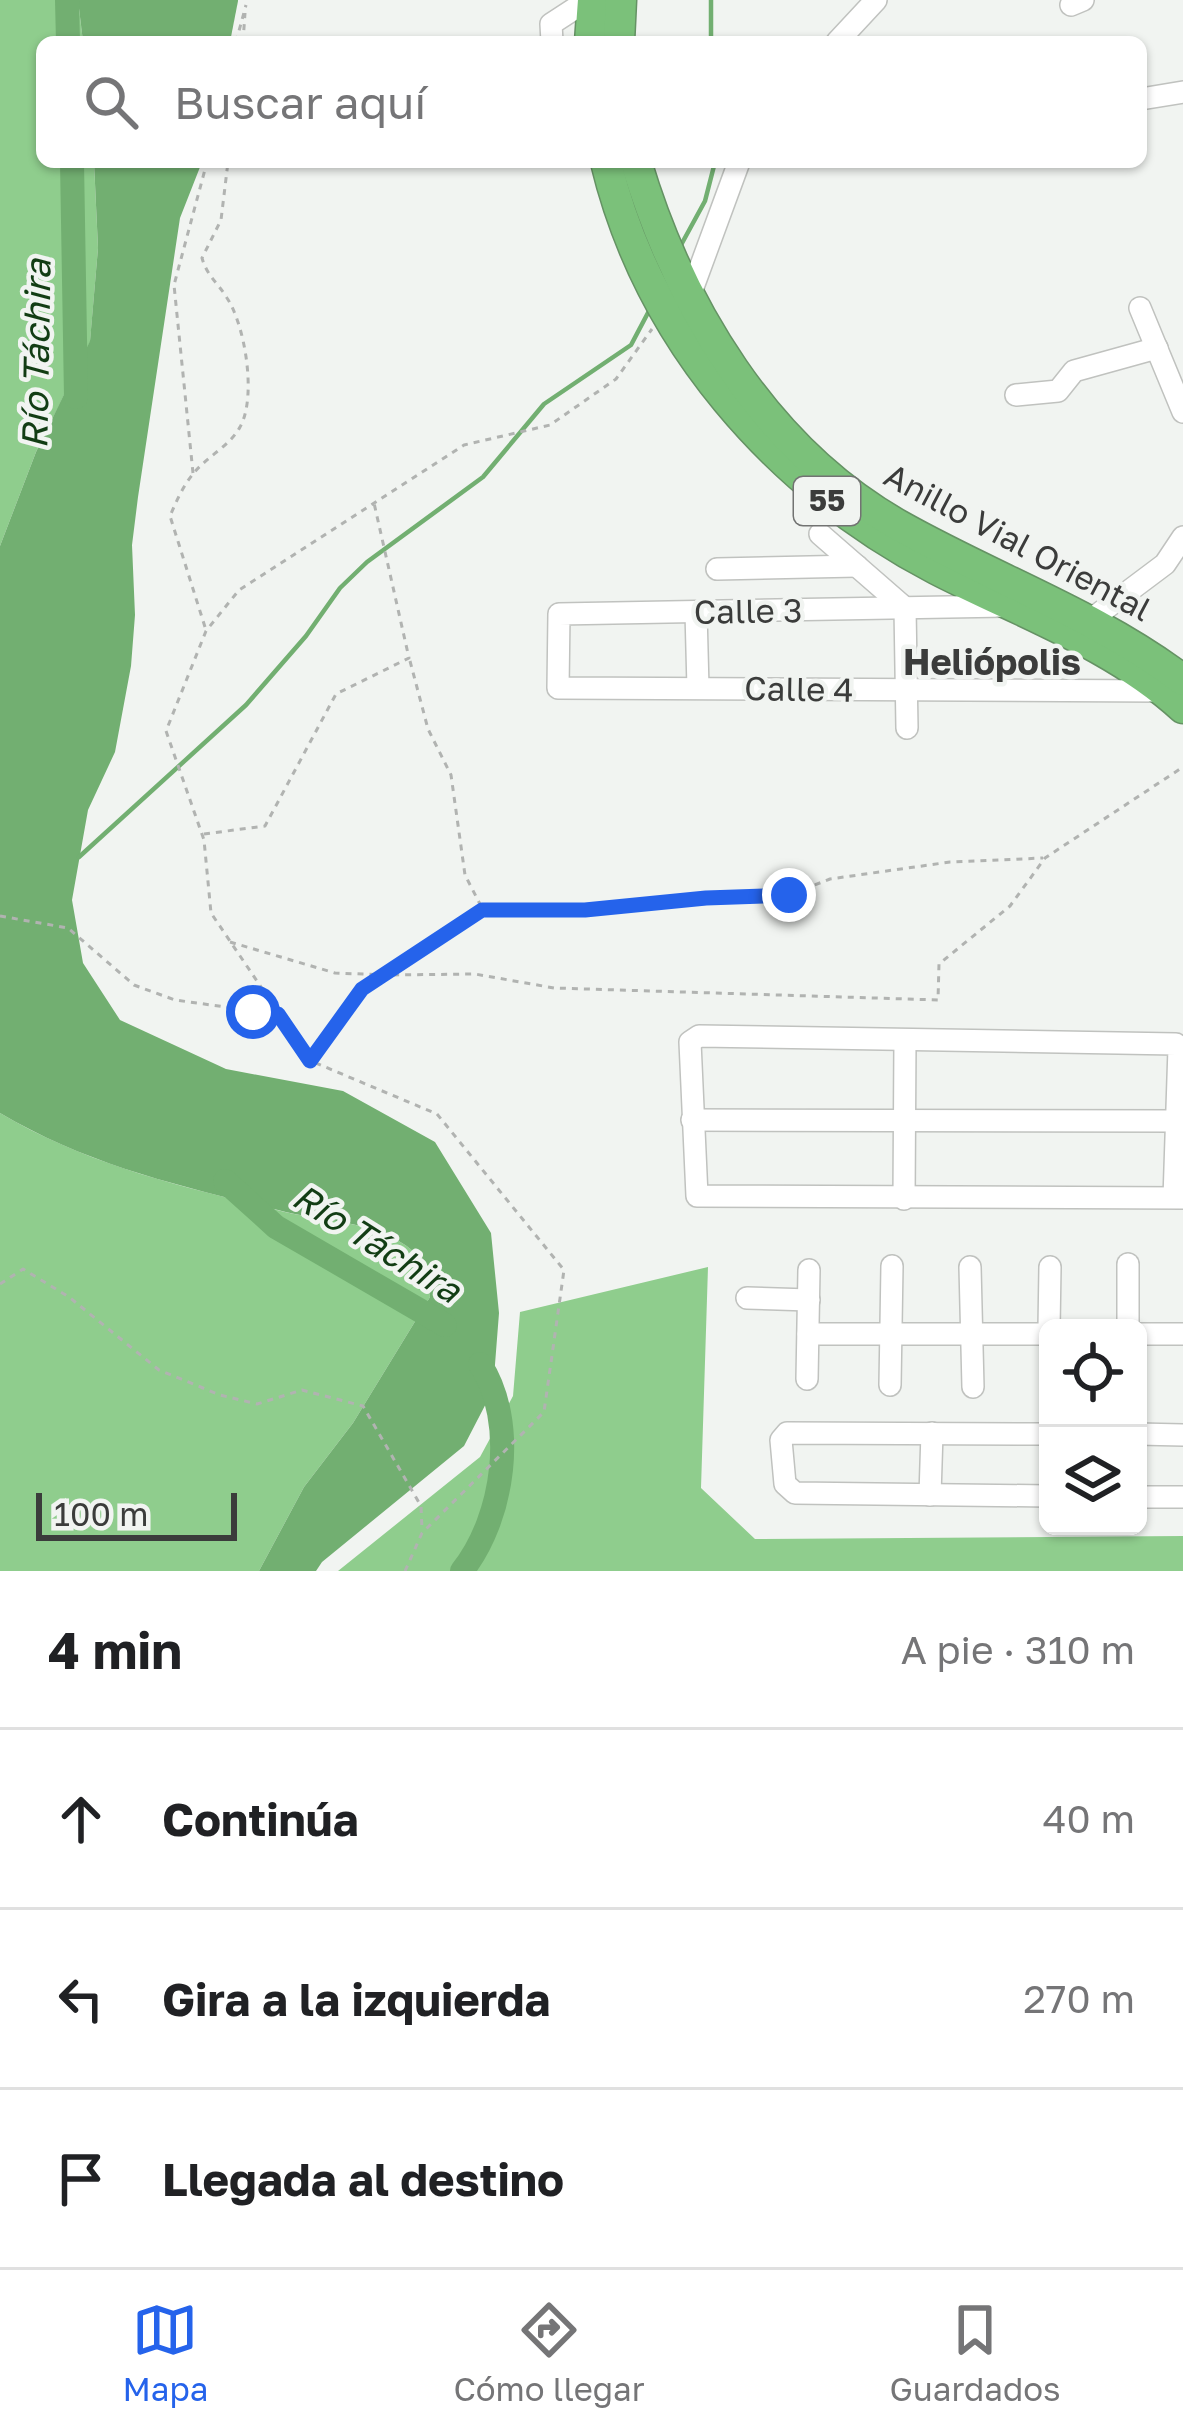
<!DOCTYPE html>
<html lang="es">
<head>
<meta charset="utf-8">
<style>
	body { margin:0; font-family:"Golos Text",sans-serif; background:#f2f2f2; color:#202124 }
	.controls { position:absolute; right:36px; bottom:36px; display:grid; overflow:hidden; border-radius:18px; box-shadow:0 3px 9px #0004 }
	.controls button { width:108px; height:108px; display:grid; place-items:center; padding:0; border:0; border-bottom:3px solid #e0e0e0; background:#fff; color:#202124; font:60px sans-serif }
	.scale { position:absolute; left:36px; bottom:30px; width:201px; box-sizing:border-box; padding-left:12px; border:6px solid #3b3c3b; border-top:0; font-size:33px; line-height:42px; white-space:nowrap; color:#3b3c3b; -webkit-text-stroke:9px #f1f4f1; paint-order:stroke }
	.stop { position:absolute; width:36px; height:36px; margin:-27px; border:9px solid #2563eb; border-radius:50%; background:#fff }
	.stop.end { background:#2563eb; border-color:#fff; box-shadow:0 3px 12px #0008 }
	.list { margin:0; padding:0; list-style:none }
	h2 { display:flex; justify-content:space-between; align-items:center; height:156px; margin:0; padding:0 48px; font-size:51px }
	h2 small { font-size:39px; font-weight:400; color:#757577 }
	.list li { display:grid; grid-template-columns:78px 1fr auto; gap:36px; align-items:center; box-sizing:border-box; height:180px; padding:0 48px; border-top:3px solid #e0e0e0 }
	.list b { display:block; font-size:45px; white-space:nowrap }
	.list em { font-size:39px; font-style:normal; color:#757577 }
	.icon { flex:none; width:66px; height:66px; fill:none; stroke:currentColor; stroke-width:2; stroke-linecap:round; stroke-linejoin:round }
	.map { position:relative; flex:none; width:1183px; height:1571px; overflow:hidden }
	.search { position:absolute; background:#fff; box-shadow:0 3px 9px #0004; left:36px; right:36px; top:36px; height:132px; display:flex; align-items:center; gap:30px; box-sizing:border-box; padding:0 42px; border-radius:18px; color:#757577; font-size:45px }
	.sheet { height:696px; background:#fff }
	nav { display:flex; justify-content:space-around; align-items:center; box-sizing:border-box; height:168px; border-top:3px solid #e0e0e0; background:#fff; font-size:33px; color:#757577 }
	nav a { display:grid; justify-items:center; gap:6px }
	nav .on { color:#2563eb }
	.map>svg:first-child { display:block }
	.forest { fill:#8fcd8d }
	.water { fill:#72af71 }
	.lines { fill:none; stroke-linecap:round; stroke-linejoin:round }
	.stream { stroke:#72af71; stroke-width:4.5 }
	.river { stroke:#72af71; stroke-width:24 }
	.minor-casing { stroke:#c0c2bf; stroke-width:24 }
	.highway-casing { stroke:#659264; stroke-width:33 }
	.path { stroke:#b1b3b1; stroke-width:3; stroke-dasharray:6 6; stroke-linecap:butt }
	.minor { stroke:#fff; stroke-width:21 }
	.highway { stroke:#7bc17a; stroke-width:30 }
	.route { stroke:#2563eb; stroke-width:15 }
	.labels { text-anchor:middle; stroke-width:9; stroke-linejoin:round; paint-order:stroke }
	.shield { fill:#f1f4f1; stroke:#727372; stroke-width:3 }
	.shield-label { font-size:30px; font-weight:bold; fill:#3b3c3b }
	.street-label { font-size:33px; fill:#3b3c3b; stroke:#f1f4f1 }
	.water-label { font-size:36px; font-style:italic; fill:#123d14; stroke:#f1f4f1 }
	.neighbourhood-label { font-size:36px; font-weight:bold; fill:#3b3c3b; stroke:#f1f4f1 }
</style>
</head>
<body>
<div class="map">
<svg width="1183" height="1571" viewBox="0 0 1183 1571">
	<rect width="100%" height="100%" fill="#f1f4f1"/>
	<g class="forest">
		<path d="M0,0H78L83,42H42V162H94L98,248L90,342L36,452L0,546Z"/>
		<path d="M0,1113C88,1165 179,1186 277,1210C319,1221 364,1220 402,1243C424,1256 426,1273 430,1297L353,1423L304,1487L259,1571H0Z"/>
		<path d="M708,1267L701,1488L755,1539L1183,1536V1571H338L480,1457L513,1396L520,1312Z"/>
	</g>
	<g class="water">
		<path d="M78,0H238V1L230,42H83Z"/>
		<path d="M94,162H202L180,218L138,497L132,545L135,615L131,666L115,752L88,810L72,900L83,963L120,1020L226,1069L343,1091L435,1142L491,1233L499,1313L493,1390L464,1446L322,1562L316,1571H259L304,1487L353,1423L430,1297C426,1274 424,1256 402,1243C365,1220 319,1221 278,1210C179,1186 88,1165 0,1113V546L36,452L90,341L98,248Z"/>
	</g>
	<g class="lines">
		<g class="stream">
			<path d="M711,0V42"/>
			<path d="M681,245L705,201L715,162"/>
			<path d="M79,857L246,705L306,636L340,588L367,562L483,477L544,404L631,345L650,309"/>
		</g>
		<g class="river">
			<path d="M67,0L68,42"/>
			<path d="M72,162L76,397"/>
			<path d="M225,1181L276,1227L445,1325"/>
			<path d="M462,1571C504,1518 518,1422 480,1364"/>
		</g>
		<defs>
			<g id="minor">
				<path d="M1071,5L1083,0"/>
				<path d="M552,42L551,24L588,0"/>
				<path d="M837,42L876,0"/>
				<path d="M1141,99L1183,92"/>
				<path d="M689,298L739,162"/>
				<path d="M1140,308L1183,412"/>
				<path d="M1016,395L1058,391L1074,371L1157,348"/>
				<path d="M820,534L905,608L907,728"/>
				<path d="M717,569L857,566"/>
				<path d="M1006,606L559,614L558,688L1164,691"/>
				<path d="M696,612L698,688"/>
				<path d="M1089,621L1165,564L1183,537"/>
				<path d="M692,1120L1183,1121"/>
				<path d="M1174,1198L1179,1048L1176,1044L699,1036L690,1042L697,1196L1183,1198"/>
				<path d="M904,1199L905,1040"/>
				<path d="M970,1267L973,1387"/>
				<path d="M747,1298L809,1300"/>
				<path d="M1049,1328L1050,1267"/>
				<path d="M1128,1328V1264"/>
				<path d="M808,1334H1048"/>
				<path d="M1138,1334H1183"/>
				<path d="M807,1379L809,1270"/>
				<path d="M890,1385L892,1266"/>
				<path d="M1048,1434L787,1433L781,1440L785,1484L795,1493L1048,1496"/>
				<path d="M1138,1434L1183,1435"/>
				<path d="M930,1495L932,1433"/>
				<path d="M1138,1497H1183"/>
			</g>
			<g id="highway">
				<path d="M590,42L593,0"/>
				<path d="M619,42L621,0"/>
				<path d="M606,162C649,340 776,485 936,569C1019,612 1113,644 1183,708"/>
				<path d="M636,162C679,306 765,450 900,526C994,579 1097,615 1183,680"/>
			</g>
		</defs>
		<use href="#minor" class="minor-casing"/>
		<use href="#highway" class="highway-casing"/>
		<g class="path">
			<path d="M236,42L246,5"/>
			<path d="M243,42L245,13"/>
			<path d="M193,473L174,285L207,162"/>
			<path d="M205,627L170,516C176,502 183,486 193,474C206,457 230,446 240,427C257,397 245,325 227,298C218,283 207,276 202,258L221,220L228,162"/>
			<path d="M410,661L428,729L451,775L465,875L482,908"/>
			<path d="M204,834L265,826L336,694L409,658L374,503"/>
			<path d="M0,916L68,928L134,985L175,1000L276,1014"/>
			<path d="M230,942L335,973L387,975L482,910H585L706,897L789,895L830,879L950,862L1043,858"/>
			<path d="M312,1058L362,989L387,975L475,974L554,988L938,1000L939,964L1010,906L1045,858L1183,767"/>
			<path d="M0,1284L23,1269L69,1297L159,1370L220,1395L257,1404L302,1390L363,1406L421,1506L422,1530"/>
			<path d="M405,1571L422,1533L544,1412L564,1270L437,1114L311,1061L211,913L204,840L166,731L206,631L239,590L464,445L550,425L616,379L652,329"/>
		</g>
		<use href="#minor" class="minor"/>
		<use href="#highway" class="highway"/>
	</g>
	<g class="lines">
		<path class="route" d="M253,1012L278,1014L310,1061L362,989L482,910H585L706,898L789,895"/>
	</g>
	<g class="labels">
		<rect class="shield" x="794" y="477" width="66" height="48" rx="9"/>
		<g class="shield-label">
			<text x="827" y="511">55</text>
		</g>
		<g class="street-label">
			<text transform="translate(1018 542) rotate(28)" y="12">Anillo Vial Oriental</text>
			<text transform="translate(748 611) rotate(-1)" y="12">Calle 3</text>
			<text transform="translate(799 689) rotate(1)" y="12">Calle 4</text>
		</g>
		<g class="water-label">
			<text transform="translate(36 354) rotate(-89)" y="13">Río Táchira</text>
			<text transform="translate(377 1243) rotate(32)" y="13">Río Táchira</text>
		</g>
		<g class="neighbourhood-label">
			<text x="992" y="675">Heliópolis</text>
		</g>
	</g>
</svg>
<div class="controls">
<button><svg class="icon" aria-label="locate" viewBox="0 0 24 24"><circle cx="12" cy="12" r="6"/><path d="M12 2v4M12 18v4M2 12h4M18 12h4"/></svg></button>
<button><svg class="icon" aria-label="layers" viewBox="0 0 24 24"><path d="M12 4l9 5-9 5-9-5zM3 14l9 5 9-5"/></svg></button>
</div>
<div class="scale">100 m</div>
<div class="stop" style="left:253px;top:1012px"></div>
<div class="stop end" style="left:789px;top:895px"></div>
<div class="search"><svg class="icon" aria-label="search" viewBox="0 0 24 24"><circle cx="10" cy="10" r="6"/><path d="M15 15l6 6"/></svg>Buscar aquí</div>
</div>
<section class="sheet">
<h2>4 min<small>A pie · 310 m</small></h2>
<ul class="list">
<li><svg class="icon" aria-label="ahead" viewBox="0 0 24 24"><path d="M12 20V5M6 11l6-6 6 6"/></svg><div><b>Continúa</b></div><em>40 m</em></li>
<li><svg class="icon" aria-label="left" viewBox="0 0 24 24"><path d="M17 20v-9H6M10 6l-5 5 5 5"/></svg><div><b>Gira a la izquierda</b></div><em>270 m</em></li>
<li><svg class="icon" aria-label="arrive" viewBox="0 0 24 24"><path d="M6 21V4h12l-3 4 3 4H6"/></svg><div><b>Llegada al destino</b></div></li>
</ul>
</section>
<nav>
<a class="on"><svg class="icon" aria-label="map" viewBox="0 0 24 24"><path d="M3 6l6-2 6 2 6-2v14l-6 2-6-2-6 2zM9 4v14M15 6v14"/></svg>Mapa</a>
<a><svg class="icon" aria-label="directions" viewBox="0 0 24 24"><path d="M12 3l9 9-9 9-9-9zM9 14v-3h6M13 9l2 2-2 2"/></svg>Cómo llegar</a>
<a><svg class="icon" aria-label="saved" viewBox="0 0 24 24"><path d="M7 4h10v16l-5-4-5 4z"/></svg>Guardados</a>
</nav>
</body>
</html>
